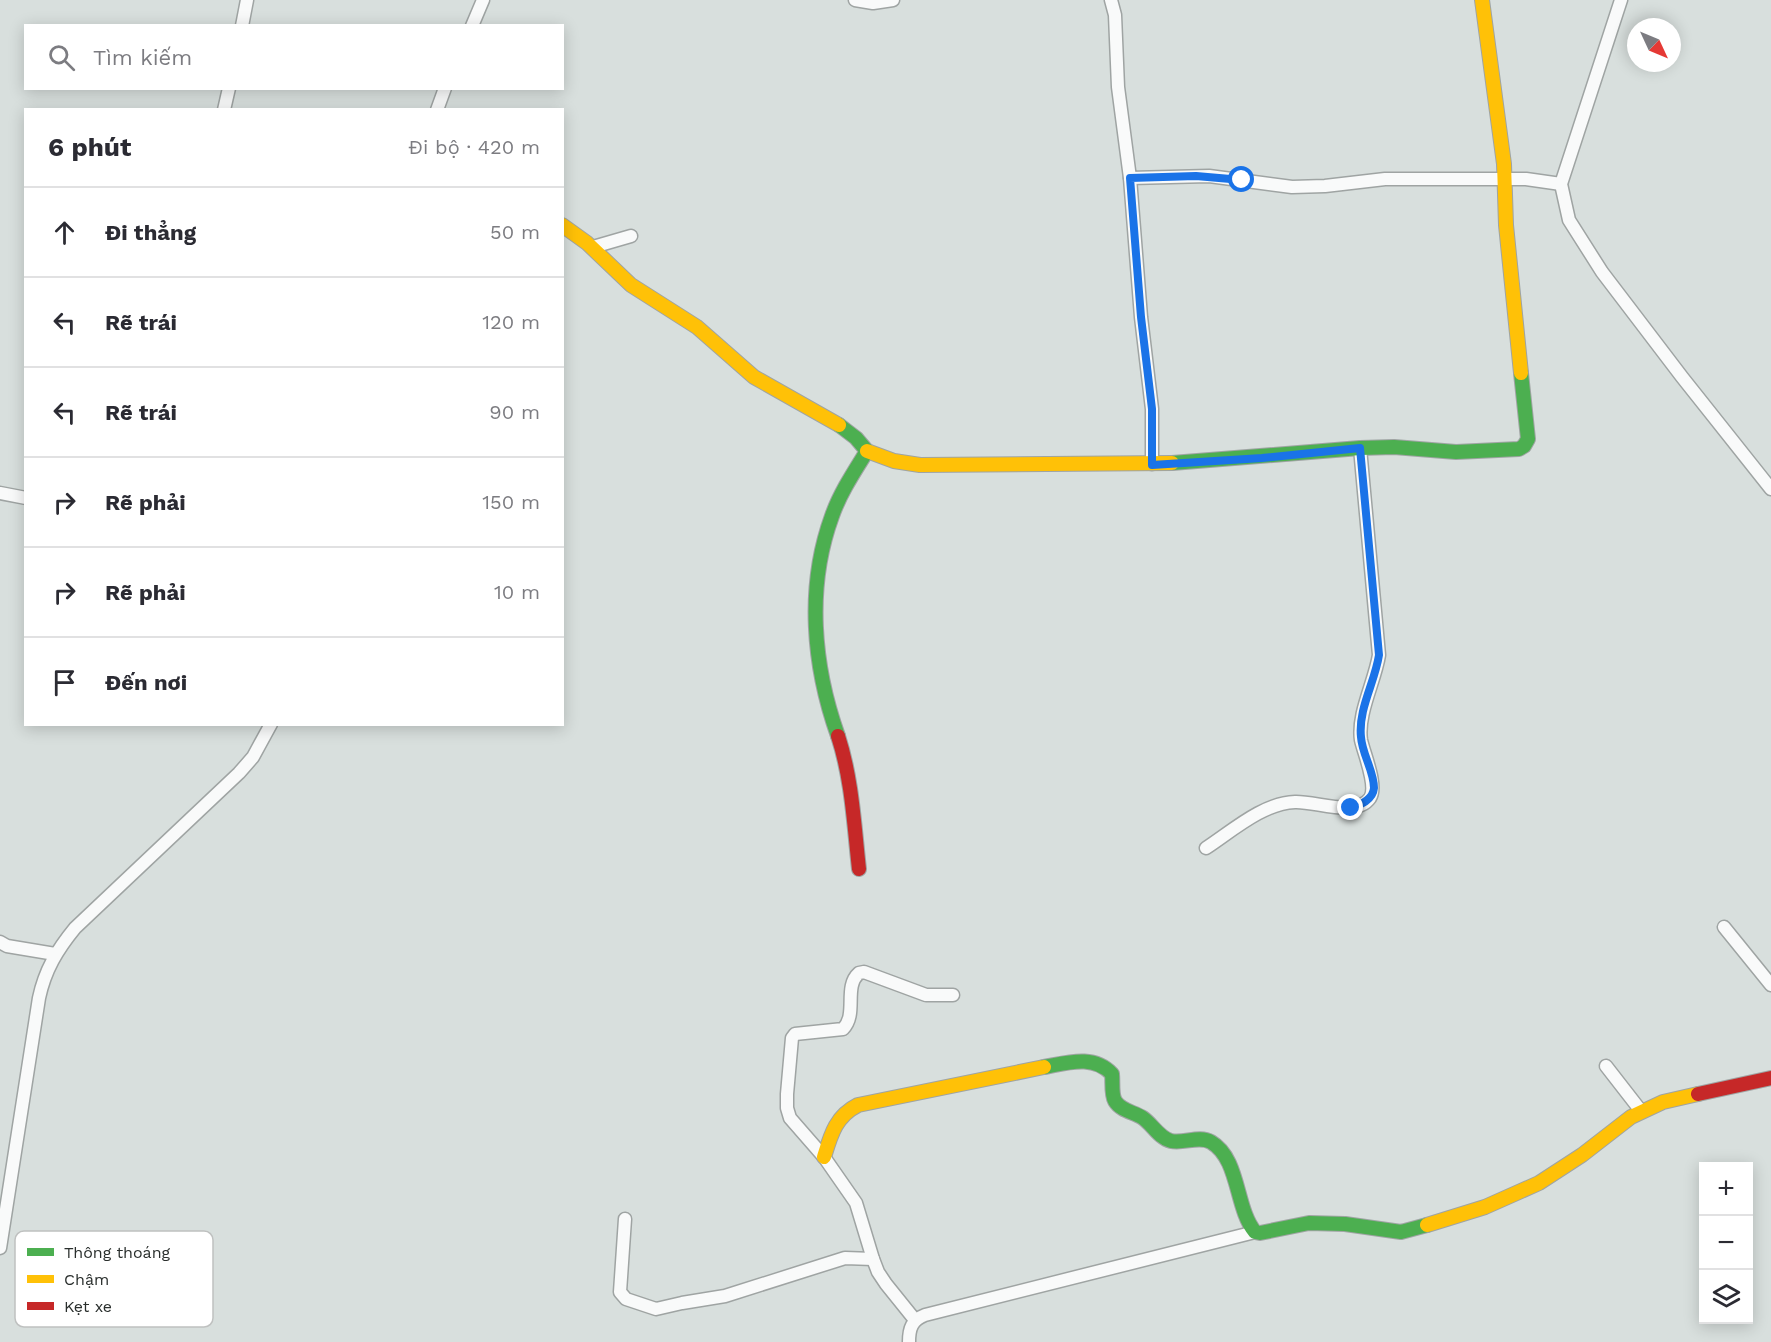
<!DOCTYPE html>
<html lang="vi">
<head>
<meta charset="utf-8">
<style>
	body { margin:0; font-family:"Work Sans",sans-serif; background:#f7f7f7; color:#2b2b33 }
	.controls { position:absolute; right:18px; bottom:18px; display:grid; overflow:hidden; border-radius:0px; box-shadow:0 3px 15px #0003 }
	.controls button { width:54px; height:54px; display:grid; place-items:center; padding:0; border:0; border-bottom:2px solid #e1e1e2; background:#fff; color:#2b2b33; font:30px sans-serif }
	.compass { position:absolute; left:1627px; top:18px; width:54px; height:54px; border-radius:50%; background:#fff; box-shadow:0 3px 15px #0003; rotate:134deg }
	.stop { position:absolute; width:18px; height:18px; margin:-14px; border:4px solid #1a73e8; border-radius:50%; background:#fff }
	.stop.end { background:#1a73e8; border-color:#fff; box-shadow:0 2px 6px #0008 }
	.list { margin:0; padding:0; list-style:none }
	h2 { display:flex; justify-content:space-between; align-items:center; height:78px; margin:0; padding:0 24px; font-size:26px }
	h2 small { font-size:20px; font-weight:400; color:#7c7c81 }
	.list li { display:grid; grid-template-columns:39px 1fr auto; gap:18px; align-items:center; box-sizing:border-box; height:90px; padding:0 24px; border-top:2px solid #e1e1e2 }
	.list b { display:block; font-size:22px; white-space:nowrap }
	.list em { font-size:20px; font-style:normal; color:#7c7c81 }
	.icon { flex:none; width:33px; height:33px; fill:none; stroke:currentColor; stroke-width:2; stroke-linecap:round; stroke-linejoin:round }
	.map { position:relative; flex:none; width:1771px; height:1342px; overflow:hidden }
	.search { position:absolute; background:#fff; box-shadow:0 3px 15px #0003; left:24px; top:24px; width:540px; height:66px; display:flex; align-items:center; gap:15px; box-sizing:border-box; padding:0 21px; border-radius:0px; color:#7c7c81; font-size:22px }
	.panel { position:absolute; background:#fff; box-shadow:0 3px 15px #0003; left:24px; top:108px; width:540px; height:618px; border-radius:0px }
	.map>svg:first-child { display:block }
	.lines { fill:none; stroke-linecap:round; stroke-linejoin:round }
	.street-casing { stroke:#9fa4a3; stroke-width:15 }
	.fast-casing { stroke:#9fa4a3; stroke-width:16 }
	.slow-casing { stroke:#9fa4a3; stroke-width:16 }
	.jam-casing { stroke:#9fa4a3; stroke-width:16 }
	.street { stroke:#f9fafa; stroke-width:12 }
	.fast { stroke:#4caf50; stroke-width:14 }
	.slow { stroke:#ffc107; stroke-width:14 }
	.jam { stroke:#c62828; stroke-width:14 }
	.route { stroke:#1a73e8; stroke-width:8 }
	.key { fill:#fff; stroke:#bfc1c0; stroke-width:1.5 }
	.key-label { font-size:16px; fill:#2a2f2d }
</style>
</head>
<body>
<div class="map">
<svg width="1771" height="1342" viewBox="0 0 1771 1342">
	<rect width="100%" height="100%" fill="#d8dfdd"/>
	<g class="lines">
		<defs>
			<g id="street">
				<path d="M855,0L873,3L893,0"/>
				<path d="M1111,0L1115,15L1118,87L1130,178L1209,176L1292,187L1325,186L1385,179H1526L1561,184"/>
				<path d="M1621,0L1561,184L1569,220L1602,272L1682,377L1771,489"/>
				<path d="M242,26L247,0"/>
				<path d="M472,26L483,0"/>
				<path d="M224,110L229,88"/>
				<path d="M437,110L445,88"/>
				<path d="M1130,178L1141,317L1152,409V464"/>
				<path d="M593,247L631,236"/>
				<path d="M0,493L26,498"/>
				<path d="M1206,848C1232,831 1263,803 1295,802C1316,801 1356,818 1370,798C1378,786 1364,754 1361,740C1357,714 1375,681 1379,655L1360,448"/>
				<path d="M1724,927L1771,985"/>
				<path d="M0,942L7,946L55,954"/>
				<path d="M1606,1066L1641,1111"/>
				<path d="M625,1219L620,1292L626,1299L656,1309L682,1303L725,1296L845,1258L873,1259"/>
				<path d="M0,1248L39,998C45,970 57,950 75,928L239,773L253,757L271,724"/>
				<path d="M915,1320L886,1284L878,1272L873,1259L856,1203L824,1157L790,1118L787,1108V1094L792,1038L795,1034L843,1029C858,1014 843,987 859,973L864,972L926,995H953"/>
				<path d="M909,1342C909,1328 912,1320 925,1315L1255,1232"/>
			</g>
			<g id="fast">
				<path d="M1172,463L1360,448L1394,447L1456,452L1519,449L1524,446L1528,439L1521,373"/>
				<path d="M838,736C813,666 806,587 832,516C840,493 854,472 867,451L856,438L839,425"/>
				<path d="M1044,1067C1067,1063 1093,1054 1112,1074C1113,1083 1111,1094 1115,1101C1121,1111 1134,1112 1143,1118C1152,1124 1159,1138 1171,1141C1184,1144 1199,1135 1211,1142C1240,1159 1235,1208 1255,1232L1260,1233L1309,1223L1345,1224L1401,1232L1427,1225"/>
			</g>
			<g id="slow">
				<path d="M1482,0L1504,164L1506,225L1521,373"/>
				<path d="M562,225L587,243L631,285L697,327L754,377L839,425"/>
				<path d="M867,451L894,461L920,465L1172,463"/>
				<path d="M824,1157C831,1134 836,1116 858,1105L1044,1067"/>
				<path d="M1427,1225L1485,1207L1539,1183L1582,1155L1631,1117L1663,1102L1698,1094"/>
			</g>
			<g id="jam">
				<path d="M838,736C852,779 854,824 859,869"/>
				<path d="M1698,1094L1771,1078"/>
			</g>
		</defs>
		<use href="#street" class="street-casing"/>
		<use href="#fast" class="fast-casing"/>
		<use href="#slow" class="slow-casing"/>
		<use href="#jam" class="jam-casing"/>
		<use href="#street" class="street"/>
		<use href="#fast" class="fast"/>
		<use href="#slow" class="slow"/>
		<use href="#jam" class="jam"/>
	</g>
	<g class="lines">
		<path class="route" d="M1242,180L1196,176L1130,178L1141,317L1152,409V465L1262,458L1360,448L1379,655C1375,682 1358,709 1361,737C1362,754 1374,771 1374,788C1373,800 1360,805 1351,808"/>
	</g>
	<rect x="15" y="1231" width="198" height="96" rx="9" class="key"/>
	<rect x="27" y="1248" width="27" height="8" fill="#4caf50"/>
	<rect x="27" y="1275" width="27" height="8" fill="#ffc107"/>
	<rect x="27" y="1302" width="27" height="8" fill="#c62828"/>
	<g class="key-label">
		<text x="64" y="1258">Thông thoáng</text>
		<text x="64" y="1285">Chậm</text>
		<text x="64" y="1312">Kẹt xe</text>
	</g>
</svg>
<div class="controls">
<button>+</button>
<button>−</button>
<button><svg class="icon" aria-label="layers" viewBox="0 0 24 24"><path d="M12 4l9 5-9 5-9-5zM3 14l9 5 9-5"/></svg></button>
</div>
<svg class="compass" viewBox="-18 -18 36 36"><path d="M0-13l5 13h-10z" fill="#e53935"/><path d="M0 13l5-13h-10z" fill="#7c7c81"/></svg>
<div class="stop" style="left:1242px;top:180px"></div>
<div class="stop end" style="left:1351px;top:808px"></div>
<div class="search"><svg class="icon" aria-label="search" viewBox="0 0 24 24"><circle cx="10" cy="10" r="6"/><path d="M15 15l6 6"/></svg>Tìm kiếm</div>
<section class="panel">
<h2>6 phút<small>Đi bộ · 420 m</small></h2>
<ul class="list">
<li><svg class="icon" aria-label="ahead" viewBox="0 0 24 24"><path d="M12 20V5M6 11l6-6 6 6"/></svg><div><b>Đi thẳng</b></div><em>50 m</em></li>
<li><svg class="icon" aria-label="left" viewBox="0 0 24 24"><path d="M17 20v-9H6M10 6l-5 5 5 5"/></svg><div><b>Rẽ trái</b></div><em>120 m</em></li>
<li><svg class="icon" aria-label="left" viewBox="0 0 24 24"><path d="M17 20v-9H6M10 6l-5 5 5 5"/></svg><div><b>Rẽ trái</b></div><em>90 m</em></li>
<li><svg class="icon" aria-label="right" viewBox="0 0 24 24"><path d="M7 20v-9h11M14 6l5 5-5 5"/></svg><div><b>Rẽ phải</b></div><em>150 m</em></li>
<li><svg class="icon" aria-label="right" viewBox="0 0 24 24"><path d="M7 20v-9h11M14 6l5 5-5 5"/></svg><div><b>Rẽ phải</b></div><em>10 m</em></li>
<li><svg class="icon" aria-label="arrive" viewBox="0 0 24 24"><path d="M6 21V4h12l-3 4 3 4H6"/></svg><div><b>Đến nơi</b></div></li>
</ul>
</section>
</div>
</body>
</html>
